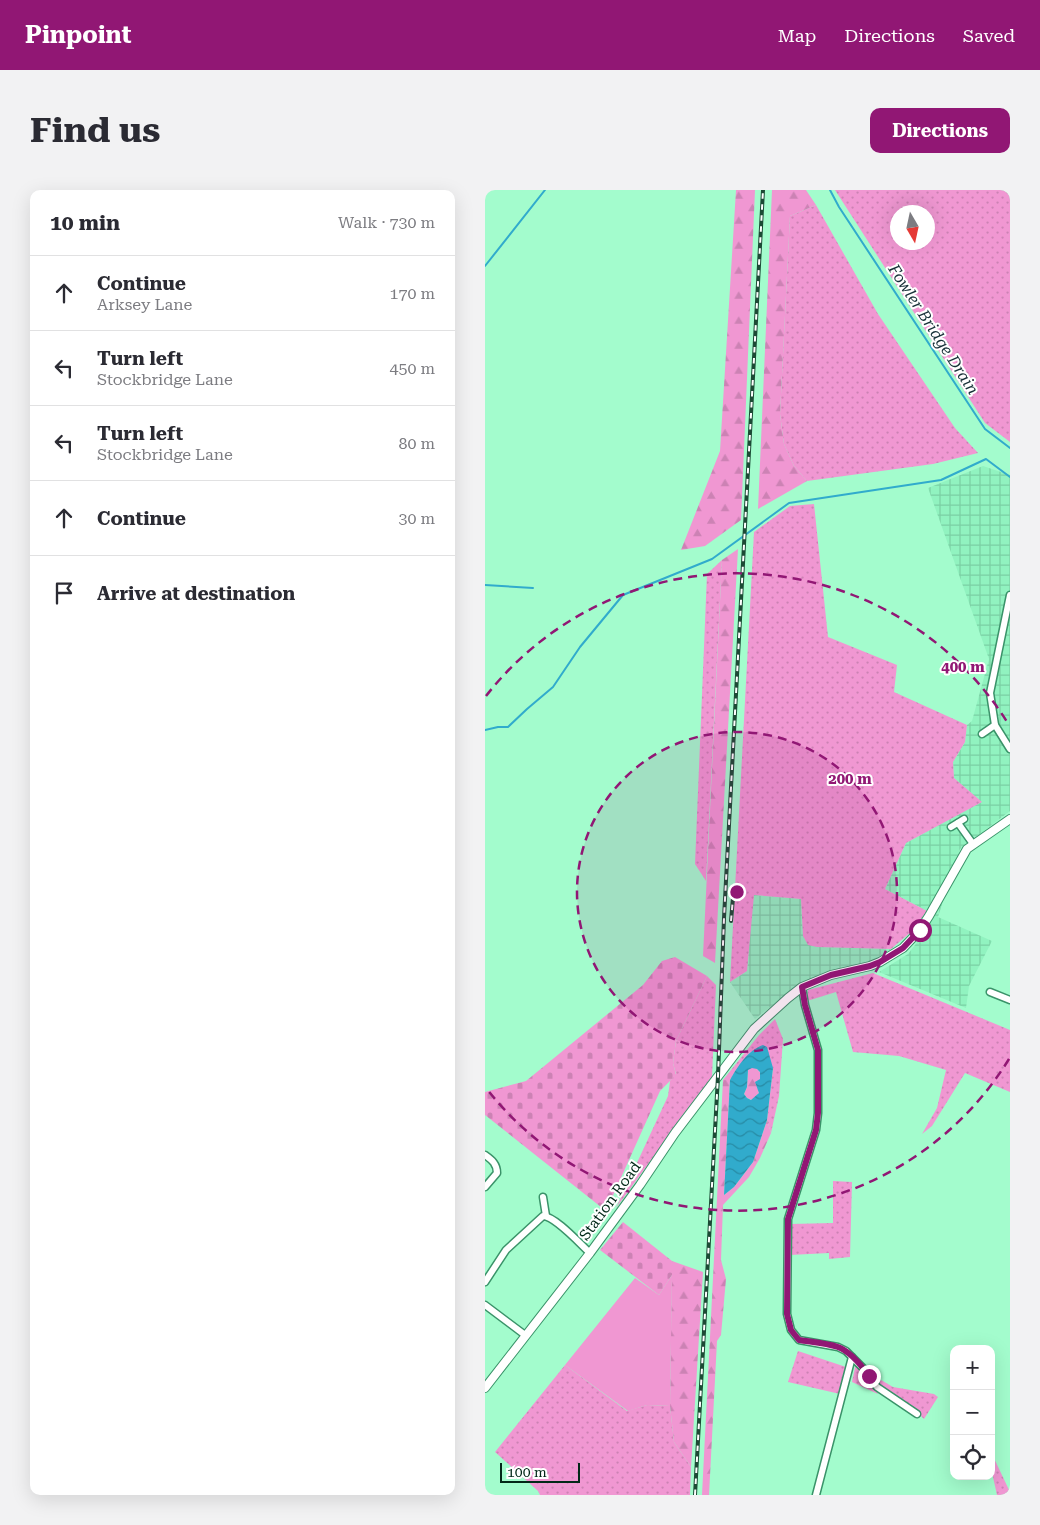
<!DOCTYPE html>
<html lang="en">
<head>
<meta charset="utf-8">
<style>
	body { margin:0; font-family:"Roboto Serif",serif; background:#f2f2f3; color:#2b2b33 }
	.controls { position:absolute; right:15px; bottom:15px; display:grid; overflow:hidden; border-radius:10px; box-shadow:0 5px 20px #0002 }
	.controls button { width:45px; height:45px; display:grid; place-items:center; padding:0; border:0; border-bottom:1px solid #e1e1e2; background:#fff; color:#2b2b33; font:25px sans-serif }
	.compass { position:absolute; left:405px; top:15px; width:45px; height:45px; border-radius:50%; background:#fff; box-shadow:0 5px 20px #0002; rotate:171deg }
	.scale { position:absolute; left:15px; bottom:12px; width:80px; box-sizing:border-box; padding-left:5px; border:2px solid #022818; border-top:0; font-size:14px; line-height:18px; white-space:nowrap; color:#022818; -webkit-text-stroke:4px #fff; paint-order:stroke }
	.stop { position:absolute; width:15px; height:15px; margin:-11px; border:4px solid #911774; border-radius:50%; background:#fff }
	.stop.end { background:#911774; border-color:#fff; box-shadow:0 1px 5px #0008 }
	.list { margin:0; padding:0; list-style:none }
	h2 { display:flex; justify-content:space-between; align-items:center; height:65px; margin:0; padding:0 20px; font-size:21px }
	h2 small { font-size:16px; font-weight:400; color:#7c7c81 }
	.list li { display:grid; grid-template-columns:32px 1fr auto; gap:15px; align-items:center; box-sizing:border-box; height:75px; padding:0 20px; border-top:1px solid #e1e1e2 }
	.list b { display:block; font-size:19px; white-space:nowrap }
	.list p { margin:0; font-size:16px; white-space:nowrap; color:#7c7c81 }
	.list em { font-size:16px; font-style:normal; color:#7c7c81 }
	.icon { flex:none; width:28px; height:28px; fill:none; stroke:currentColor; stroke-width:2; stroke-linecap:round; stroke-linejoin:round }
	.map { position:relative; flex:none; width:525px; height:1305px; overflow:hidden; border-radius:10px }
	header { display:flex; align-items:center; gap:30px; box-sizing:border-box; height:70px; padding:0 25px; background:#911774; color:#fff }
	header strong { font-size:24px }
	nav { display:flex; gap:28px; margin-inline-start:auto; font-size:18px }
	.intro { display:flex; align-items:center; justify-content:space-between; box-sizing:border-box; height:120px; padding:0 30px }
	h1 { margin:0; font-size:35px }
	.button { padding:12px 22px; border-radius:10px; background:#911774; color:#fff; font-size:18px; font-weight:700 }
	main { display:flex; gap:30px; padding:0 30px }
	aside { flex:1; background:#fff; border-radius:10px; box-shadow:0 5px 20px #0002 }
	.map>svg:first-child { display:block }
	.industrial { fill:url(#industrial-grid) }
	.grass { fill:url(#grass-dots); fill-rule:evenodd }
	.forest { fill:url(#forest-firs) }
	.cemetery { fill:url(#cemetery-stones) }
	.park { fill:#f097d2 }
	.water { fill:url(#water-waves); fill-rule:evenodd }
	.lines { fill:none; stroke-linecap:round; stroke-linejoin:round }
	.stream { stroke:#31abcc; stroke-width:2 }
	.minor-casing { stroke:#3a9369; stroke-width:9 }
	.tertiary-casing { stroke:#3a9369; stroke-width:10 }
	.minor { stroke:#fff; stroke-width:6 }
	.tertiary { stroke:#fff; stroke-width:8 }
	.rail-casing { stroke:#1c4a35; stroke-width:4 }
	.rail { stroke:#fff; stroke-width:2; stroke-dasharray:5.5; stroke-linecap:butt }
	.route { stroke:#911774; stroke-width:6 }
	.ring { fill:none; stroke:#911774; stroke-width:2.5; stroke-dasharray:9 6 }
	.labels { text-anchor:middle; stroke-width:4; stroke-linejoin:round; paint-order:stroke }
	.street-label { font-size:15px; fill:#022818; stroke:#fff }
	.water-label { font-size:16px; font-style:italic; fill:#173038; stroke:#fff }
	.centre { fill:#911774; stroke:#fff; stroke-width:2.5 }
	.ring-label { font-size:15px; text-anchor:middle; font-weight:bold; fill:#911774; stroke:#fff; stroke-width:4; stroke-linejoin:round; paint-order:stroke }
</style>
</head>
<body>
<header>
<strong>Pinpoint</strong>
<nav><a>Map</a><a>Directions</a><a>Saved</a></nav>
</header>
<div class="intro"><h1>Find us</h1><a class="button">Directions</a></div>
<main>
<aside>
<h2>10 min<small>Walk · 730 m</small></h2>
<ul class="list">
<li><svg class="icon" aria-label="ahead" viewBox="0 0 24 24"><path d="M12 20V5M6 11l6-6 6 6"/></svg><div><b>Continue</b><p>Arksey Lane</p></div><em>170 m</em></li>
<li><svg class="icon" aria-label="left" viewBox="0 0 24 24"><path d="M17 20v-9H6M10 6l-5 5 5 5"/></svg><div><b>Turn left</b><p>Stockbridge Lane</p></div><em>450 m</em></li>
<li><svg class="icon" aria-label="left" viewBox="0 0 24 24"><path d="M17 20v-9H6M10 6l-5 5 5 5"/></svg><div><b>Turn left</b><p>Stockbridge Lane</p></div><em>80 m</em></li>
<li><svg class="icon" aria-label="ahead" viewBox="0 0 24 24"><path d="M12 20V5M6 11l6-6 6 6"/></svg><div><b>Continue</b></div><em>30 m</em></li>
<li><svg class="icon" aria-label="arrive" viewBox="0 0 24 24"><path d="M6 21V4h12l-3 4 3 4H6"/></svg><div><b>Arrive at destination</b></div></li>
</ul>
</aside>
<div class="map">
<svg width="525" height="1305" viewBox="0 0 525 1305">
	<defs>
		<pattern id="industrial-grid" width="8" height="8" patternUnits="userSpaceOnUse" patternTransform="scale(1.25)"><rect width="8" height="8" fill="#91f3c0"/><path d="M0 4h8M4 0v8" fill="none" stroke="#7bd0a4"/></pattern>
		<pattern id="grass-dots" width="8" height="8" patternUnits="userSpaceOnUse" patternTransform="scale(1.25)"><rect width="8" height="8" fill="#f097d2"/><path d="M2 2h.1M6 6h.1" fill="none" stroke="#cc82b4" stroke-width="1.8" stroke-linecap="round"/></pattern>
		<pattern id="forest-firs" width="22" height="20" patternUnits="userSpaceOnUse" patternTransform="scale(1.25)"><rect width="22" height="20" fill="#f097d2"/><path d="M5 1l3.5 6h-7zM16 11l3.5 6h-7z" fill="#cc82b4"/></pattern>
		<pattern id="cemetery-stones" width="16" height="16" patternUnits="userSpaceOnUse" patternTransform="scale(1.25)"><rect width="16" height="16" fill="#f097d2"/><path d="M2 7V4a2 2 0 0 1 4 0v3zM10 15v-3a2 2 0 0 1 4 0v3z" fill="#cc82b4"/></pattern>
		<pattern id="water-waves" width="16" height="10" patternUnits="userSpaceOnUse" patternTransform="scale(1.25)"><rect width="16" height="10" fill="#31abcc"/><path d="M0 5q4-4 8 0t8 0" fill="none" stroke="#278ba5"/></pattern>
	</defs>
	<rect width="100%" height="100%" fill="#a3fccd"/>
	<g class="industrial">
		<path d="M498,276L525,285V621L475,659L453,727L507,751L484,796L481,818L394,782L423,764L443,738L442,721L400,699L421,653L496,612L469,588L468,572L480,552L482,535L487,531L504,469L443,298Z"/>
		<path d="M268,705L316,709L318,746L332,757L406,759L387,771L338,783L309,798L270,829L245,792L262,781Z"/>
	</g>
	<g class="grass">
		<path d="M350,0H525V252L500,233ZM412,22H442V52H412Z"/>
		<path d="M331,15L393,124L470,238L493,263L448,274L322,291L309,276L299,254L295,224L305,26Z"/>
		<path d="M329,314L343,447L412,475L409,502L482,535L480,552L468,572L469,588L497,612L421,653L400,699L442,721L426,742L406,759L332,757L323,755L318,746L316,709L269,705L262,781L245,792L269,342L305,316Z"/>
		<path d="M237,370L221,691L210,674L222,384Z"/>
		<path d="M388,783L525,840V902L480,883L447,936L437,944L452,918L461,880L414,866L368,862L351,802L322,811L323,800Z"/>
		<path d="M222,786L231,795L227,887L131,1018L183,906L185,891L191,884L188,873L191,851Z"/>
		<path d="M290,829L298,849L294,906L286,943L282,930L288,878L251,880L245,890H238L274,845Z"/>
		<path d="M348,991L367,992L365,1067L344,1069V1063L305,1065L306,1034L348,1033Z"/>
		<path d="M313,1161L361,1177L355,1204L303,1192Z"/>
		<path d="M371,1173L379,1183L393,1204L367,1192Z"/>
		<path d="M80,1175L142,1221L162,1215L185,1216L189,1252L206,1277L205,1305H55L53,1301L10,1262Z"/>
		<path d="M396,1190L408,1197L449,1204L453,1207L439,1229L432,1222L393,1194Z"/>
		<path d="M506,1262L525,1302V1305H512L506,1278Z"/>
	</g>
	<g class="forest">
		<path d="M251,0H270L256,330L220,356L196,360L235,261Z"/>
		<path d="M287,0H321L331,15L305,26L295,224L299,254L309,276L322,291L273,319Z"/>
		<path d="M253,359L230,773L218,766L237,370Z"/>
		<path d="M267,878L272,879L275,882V890L271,892L274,903L267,910L262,908L259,904L262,897L263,880Z"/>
		<path d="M238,890H245L239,1005L249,997L268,972L282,930L286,943L275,968L264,987L238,1015L236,1070L241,1089L236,1145L232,1151L224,1305H217Z"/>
		<path d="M187,1071L218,1082L206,1277L189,1252L185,1216Z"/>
	</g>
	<g class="cemetery">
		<path d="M190,767L222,786L191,851L188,873L191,885L175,901L121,1021L0,925V902L41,891L158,795L177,771Z"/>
		<path d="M138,1032L187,1071V1085L174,1105L115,1060Z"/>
	</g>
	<path class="park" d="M187,1085L185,1216L162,1215L143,1221L80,1175L150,1088L174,1105Z"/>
	<path class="water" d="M278,855L282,857L288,878L282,930L268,972L249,997L239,1005L245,890C252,877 263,860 278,855ZM267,878L272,879L275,882V889L270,892L274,903L266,910L262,908L259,904L262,897L263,880Z"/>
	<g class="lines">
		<g class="stream">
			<path d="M345,0L354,17L500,239L525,258"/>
			<path d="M0,76L60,0"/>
			<path d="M0,395L48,398"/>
			<path d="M0,540L13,537H23L42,519L68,497L95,457L138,405L227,369L304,313L456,290L501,269L525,287"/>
		</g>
		<defs>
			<g id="minor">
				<path d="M525,405L505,503L510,535L525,559"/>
				<path d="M497,544L510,535"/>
				<path d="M473,633L488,654"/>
				<path d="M466,637L479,629"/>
				<path d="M317,797L320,815L333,860V923L331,940L303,1029L302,1124L306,1140L314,1150L353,1157L361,1161L367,1167L331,1305"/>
				<path d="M505,802L525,810"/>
				<path d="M0,965C7,970 12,974 12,983L0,997"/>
				<path d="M58,1007L61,1026"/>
				<path d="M0,1092L21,1060L58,1026C70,1026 95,1054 105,1063"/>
				<path d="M0,1115L40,1145"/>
				<path d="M367,1167L378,1178L392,1197L432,1224"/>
			</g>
			<path id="tertiary" d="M0,1198L105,1063L155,995L190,943L269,839L303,808L317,797L346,785L385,776L395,772L418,758L435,740L444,726L482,659L525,629"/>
		</defs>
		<use href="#minor" class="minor-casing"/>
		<use href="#tertiary" class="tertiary-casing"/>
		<use href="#minor" class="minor"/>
		<use href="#tertiary" class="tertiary"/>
		<defs>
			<g id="rail">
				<path d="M246,731L249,696"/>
				<path d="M210,1305L233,886L239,728L278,0"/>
			</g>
		</defs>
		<use href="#rail" class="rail-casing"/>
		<use href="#rail" class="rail"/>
	</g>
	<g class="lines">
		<path class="route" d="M384,1186C377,1176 366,1162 353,1157C340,1153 326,1152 314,1150L306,1140L302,1124L303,1029L331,940L333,923V860L320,815L317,797L346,785L385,776L395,772L418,758L435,740"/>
	</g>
	<circle cx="252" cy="702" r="160" fill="#911774" fill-opacity=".12"/>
	<g class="ring">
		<circle cx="252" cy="702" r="160"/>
		<path d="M524 869A319 319 0 0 1 1 898M1 506A319 319 0 0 1 524 535"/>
	</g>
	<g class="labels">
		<g class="street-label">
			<text transform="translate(125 1011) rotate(-54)" y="5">Station Road</text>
		</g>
		<g class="water-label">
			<text transform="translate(449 139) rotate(57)" y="6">Fowler Bridge Drain</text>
		</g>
	</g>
	<circle cx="252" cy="702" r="8" class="centre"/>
	<g class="ring-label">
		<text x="478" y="482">400 m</text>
		<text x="365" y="594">200 m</text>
	</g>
</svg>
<div class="controls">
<button>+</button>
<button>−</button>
<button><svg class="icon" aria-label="locate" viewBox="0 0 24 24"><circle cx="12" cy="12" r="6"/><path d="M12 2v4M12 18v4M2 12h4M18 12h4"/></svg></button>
</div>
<svg class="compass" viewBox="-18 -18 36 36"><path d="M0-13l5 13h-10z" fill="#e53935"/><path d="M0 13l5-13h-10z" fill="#7c7c81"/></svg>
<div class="scale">100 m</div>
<div class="stop" style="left:435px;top:740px"></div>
<div class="stop end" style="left:384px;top:1186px"></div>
</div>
</main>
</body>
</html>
